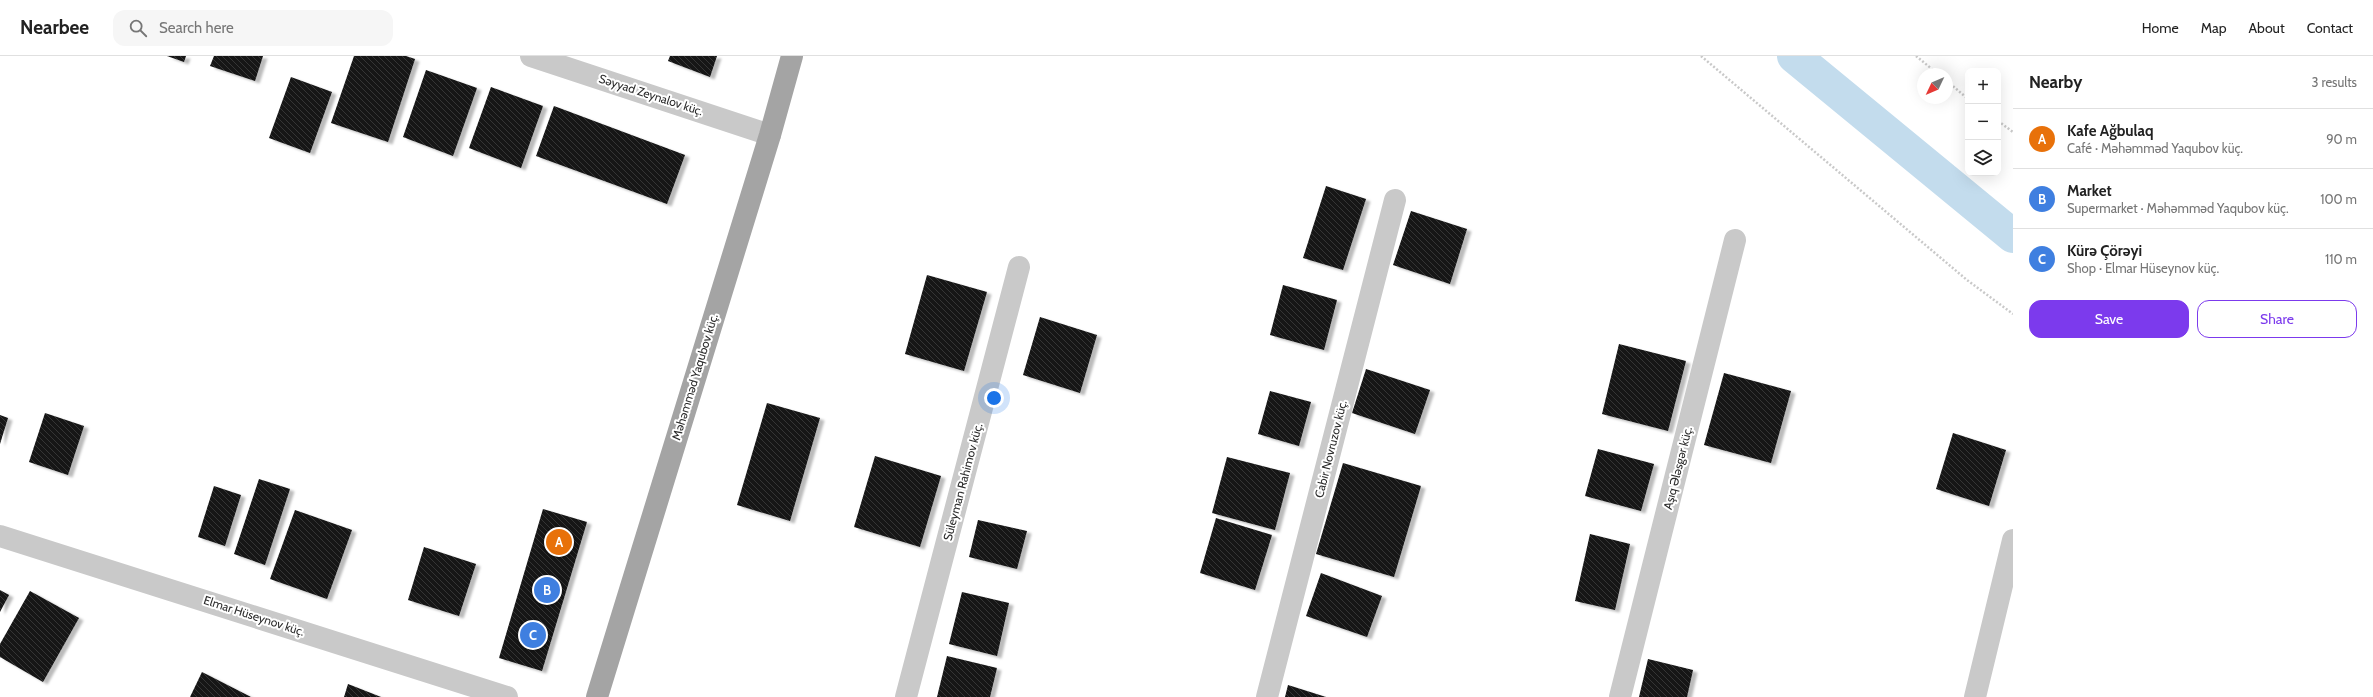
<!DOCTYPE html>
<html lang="en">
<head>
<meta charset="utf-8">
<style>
	body { margin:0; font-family:Cabin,sans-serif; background:#f6f6f6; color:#222 }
	.controls { position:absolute; right:12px; top:12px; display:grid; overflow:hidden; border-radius:8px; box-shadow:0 4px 16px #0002 }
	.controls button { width:36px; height:36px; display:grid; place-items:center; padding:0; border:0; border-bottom:1px solid #e0e0e0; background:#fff; color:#222; font:20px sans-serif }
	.compass { position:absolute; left:1917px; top:12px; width:36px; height:36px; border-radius:50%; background:#fff; box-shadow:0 4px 16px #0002; rotate:226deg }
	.you { position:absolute; left:994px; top:342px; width:14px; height:14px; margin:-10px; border:3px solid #fff; border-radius:50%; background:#1a73e8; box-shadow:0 0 0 6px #1a73e833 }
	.badge { display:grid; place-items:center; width:26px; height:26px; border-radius:50%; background:#7c3aed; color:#fff; font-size:13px; font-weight:700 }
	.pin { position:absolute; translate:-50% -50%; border:2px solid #fff; box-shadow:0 1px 4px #0006 }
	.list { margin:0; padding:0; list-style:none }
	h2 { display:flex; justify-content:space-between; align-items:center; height:52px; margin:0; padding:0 16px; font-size:17px }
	h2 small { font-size:13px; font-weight:400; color:#767676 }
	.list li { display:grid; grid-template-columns:26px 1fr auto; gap:12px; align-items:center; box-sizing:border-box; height:60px; padding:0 16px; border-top:1px solid #e0e0e0 }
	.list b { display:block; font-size:15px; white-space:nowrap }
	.list p { margin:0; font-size:13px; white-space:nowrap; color:#767676 }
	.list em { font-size:13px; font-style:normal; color:#767676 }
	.actions { display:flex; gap:8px; padding:12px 16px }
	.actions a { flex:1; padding:9px 0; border:1px solid #7c3aed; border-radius:12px; text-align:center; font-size:14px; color:#7c3aed }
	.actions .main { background:#7c3aed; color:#fff }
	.icon { flex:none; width:22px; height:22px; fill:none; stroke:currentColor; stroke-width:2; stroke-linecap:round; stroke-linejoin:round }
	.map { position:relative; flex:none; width:2013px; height:641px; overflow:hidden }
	header { display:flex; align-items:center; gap:24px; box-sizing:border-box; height:56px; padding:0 20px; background:#fff; border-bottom:1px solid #e0e0e0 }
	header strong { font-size:19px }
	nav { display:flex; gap:22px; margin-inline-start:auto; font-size:14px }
	.search { width:280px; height:36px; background:#f6f6f6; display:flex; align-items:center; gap:10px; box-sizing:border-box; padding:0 14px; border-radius:12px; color:#767676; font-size:15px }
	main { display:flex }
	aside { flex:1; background:#fff }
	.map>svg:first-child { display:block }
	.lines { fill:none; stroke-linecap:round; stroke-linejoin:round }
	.canal { stroke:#c3dced; stroke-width:34 }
	.building { fill:url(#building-back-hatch); filter:url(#shadow) }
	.path { stroke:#c9c9c9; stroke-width:2.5; stroke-dasharray:2 2; stroke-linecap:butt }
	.street { stroke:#c9c9c9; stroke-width:22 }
	.primary { stroke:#a4a4a4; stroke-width:22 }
	.labels { text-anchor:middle; stroke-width:4; stroke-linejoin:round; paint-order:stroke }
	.street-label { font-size:12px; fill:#2c2c2c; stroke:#fff }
</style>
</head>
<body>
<header>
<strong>Nearbee</strong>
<div class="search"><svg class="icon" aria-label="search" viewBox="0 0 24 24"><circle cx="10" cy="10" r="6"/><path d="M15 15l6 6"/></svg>Search here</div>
<nav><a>Home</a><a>Map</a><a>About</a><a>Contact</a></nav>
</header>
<main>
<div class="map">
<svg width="2013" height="641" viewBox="0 0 2013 641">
	<defs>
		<pattern id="building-back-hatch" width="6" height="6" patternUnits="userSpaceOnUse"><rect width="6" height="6" fill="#131313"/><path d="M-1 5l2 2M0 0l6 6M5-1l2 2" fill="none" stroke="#363636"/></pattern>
		<filter id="shadow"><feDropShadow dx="4.5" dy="2.5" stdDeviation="1" flood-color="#0004"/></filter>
	</defs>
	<rect width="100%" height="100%" fill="#fff"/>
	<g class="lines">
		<path class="canal" d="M1794,0L2013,180"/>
	</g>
	<g class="building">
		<path d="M167,0H186L184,6Z"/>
		<path d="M214,0H263L255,25L210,10Z"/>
		<path d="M354,0H406L415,3L388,86L331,67Z"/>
		<path d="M670,0H717L710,21L668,5Z"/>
		<path d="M426,14L477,32L453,100L403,81Z"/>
		<path d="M291,21L332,36L310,97L269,82Z"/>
		<path d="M491,31L543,50L521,112L469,92Z"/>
		<path d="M554,50L685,99L667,148L536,100Z"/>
		<path d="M1326,130L1366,143L1343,214L1303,202Z"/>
		<path d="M1411,155L1467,173L1450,228L1393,209Z"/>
		<path d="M927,219L987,236L964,315L905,298Z"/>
		<path d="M1283,229L1337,244L1324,294L1270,279Z"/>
		<path d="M1040,261L1097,279L1080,337L1023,319Z"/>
		<path d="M1619,288L1686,305L1668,375L1602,358Z"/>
		<path d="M1366,313L1430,334L1415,378L1352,357Z"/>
		<path d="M1724,317L1791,335L1771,407L1704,389Z"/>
		<path d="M1270,335L1311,346L1299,390L1258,378Z"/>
		<path d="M767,347L820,362L790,465L737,449Z"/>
		<path d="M45,357L84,370L68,419L29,406Z"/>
		<path d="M0,359L8,362L0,388Z"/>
		<path d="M1953,377L2006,394L1989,450L1936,433Z"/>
		<path d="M1598,393L1654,408L1641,455L1585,440Z"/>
		<path d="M875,400L941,420L920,491L854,471Z"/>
		<path d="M1227,401L1290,417L1275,474L1212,457Z"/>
		<path d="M1343,407L1421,430L1394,521L1316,498Z"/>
		<path d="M259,423L290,433L265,509L234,498Z"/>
		<path d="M214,430L241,439L225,490L198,481Z"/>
		<path d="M543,453L587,466L542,615L499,602Z"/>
		<path d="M295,454L352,474L327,543L270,523Z"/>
		<path d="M1216,462L1272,479L1255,534L1200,517Z"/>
		<path d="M978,464L1027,475L1017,513L969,501Z"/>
		<path d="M1590,478L1630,488L1615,554L1575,545Z"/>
		<path d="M424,491L476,508L459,560L408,544Z"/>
		<path d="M1321,517L1382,540L1367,581L1306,560Z"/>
		<path d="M0,534L9,539L0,556Z"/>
		<path d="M30,535L79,562L43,626L0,601V588Z"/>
		<path d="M962,536L1009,547L997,600L949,588Z"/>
		<path d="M947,600L997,612L990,641H937Z"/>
		<path d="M1648,603L1693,614L1687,641H1639Z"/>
		<path d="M202,616L251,641H190Z"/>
		<path d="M348,628L381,641H344Z"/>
		<path d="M1288,629L1326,641H1285Z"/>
	</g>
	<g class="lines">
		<g class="path">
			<path d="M1701,0L1967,224L2013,258"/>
			<path d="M1916,0L1938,18"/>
			<path d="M1947,25L1968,43"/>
			<path d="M1998,65L2013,76"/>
		</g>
		<g class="street">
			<path d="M531,0L770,79"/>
			<path d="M0,480L507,641"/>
			<path d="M906,641L1019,211"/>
			<path d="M1267,641L1395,144"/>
			<path d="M1620,641L1735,184"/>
			<path d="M1975,641L2013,484"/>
		</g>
		<path class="primary" d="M597,641L770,79L792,0"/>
	</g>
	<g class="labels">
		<g class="street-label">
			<text transform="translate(651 39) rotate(18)" y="4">Səyyad Zeynalov küç.</text>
			<text transform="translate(695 321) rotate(-73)" y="4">Məhəmməd Yaqubov küç.</text>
			<text transform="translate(1331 393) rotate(-76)" y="4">Cabir Novruzov küç.</text>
			<text transform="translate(1678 412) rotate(-76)" y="4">Aşıq Ələsgər küç.</text>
			<text transform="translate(963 426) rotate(-75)" y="4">Süleyman Rahimov küç.</text>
			<text transform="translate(254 560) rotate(18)" y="4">Elmar Hüseynov küç.</text>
		</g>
	</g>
</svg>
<div class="controls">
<button>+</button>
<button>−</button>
<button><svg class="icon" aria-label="layers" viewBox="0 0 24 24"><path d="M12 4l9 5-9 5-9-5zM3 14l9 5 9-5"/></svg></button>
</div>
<svg class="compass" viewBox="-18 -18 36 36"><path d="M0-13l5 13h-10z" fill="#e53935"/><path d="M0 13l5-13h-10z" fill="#767676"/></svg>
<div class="you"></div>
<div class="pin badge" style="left:559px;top:486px;background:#e8710a">A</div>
<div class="pin badge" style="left:547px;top:534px;background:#3f7fe0">B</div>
<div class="pin badge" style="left:533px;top:579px;background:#3f7fe0">C</div>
</div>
<aside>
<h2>Nearby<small>3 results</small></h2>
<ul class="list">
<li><span class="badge" style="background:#e8710a">A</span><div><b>Kafe Ağbulaq</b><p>Café · Məhəmməd Yaqubov küç.</p></div><em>90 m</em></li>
<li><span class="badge" style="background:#3f7fe0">B</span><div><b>Market</b><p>Supermarket · Məhəmməd Yaqubov küç.</p></div><em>100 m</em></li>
<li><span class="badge" style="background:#3f7fe0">C</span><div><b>Kürə Çörəyi</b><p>Shop · Elmar Hüseynov küç.</p></div><em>110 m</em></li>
</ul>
<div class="actions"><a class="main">Save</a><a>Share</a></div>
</aside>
</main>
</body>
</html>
